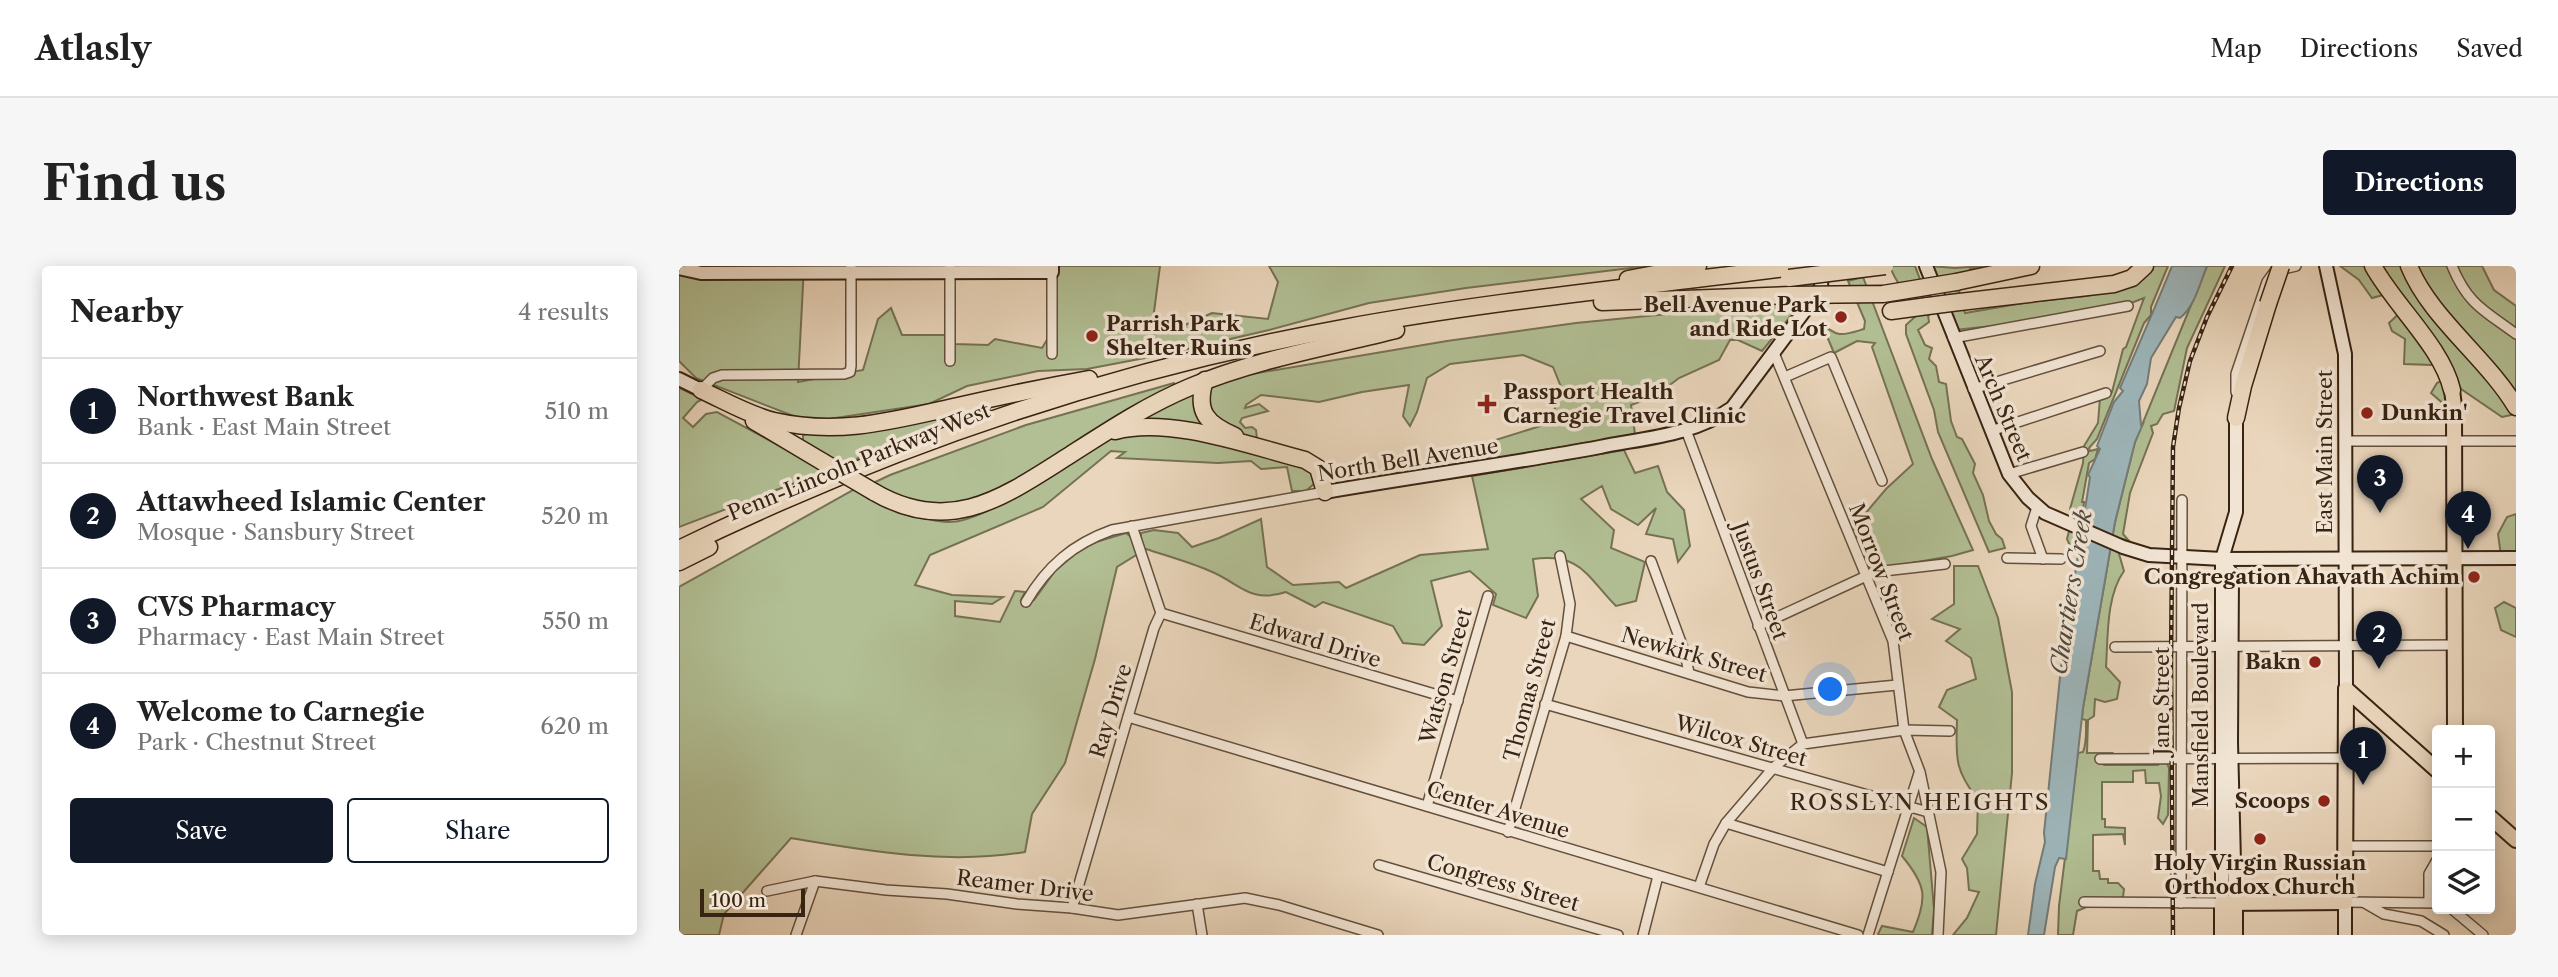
<!DOCTYPE html>
<html lang="en">
<head>
<meta charset="utf-8">
<style>
	body { margin:0; font-family:"Libre Caslon Text",serif; background:#f6f6f6; color:#222 }
	.controls { position:absolute; right:21px; bottom:21px; display:grid; overflow:hidden; border-radius:7px; box-shadow:0 4px 18px #0003 }
	.controls button { width:63px; height:63px; display:grid; place-items:center; padding:0; border:0; border-bottom:2px solid #e0e0e0; background:#fff; color:#222; font:35px sans-serif }
	.scale { position:absolute; left:21px; bottom:18px; width:105px; box-sizing:border-box; padding-left:7px; border:4px solid #382413; border-top:0; font-size:19px; line-height:24px; white-space:nowrap; color:#382413; -webkit-text-stroke:5px #f1e4d3; paint-order:stroke }
	.you { position:absolute; left:1152px; top:424px; width:24px; height:24px; margin:-18px; border:5px solid #fff; border-radius:50%; background:#1a73e8; box-shadow:0 0 0 10px #1a73e833 }
	.badge { display:grid; place-items:center; width:46px; height:46px; border-radius:50%; background:#111827; color:#fff; font-size:23px; font-weight:700 }
	.pin { position:absolute; translate:-50% -58px; filter:drop-shadow(0 2px 4px #0008) }
	.pin::after { content:''; position:absolute; top:37px; width:24px; height:21px; background:inherit; clip-path:polygon(0 0,100% 0,50% 100%) }
	.list { margin:0; padding:0; list-style:none }
	h2 { display:flex; justify-content:space-between; align-items:center; height:91px; margin:0; padding:0 28px; font-size:30px }
	h2 small { font-size:23px; font-weight:400; color:#767676 }
	.list li { display:grid; grid-template-columns:46px 1fr auto; gap:21px; align-items:center; box-sizing:border-box; height:105px; padding:0 28px; border-top:2px solid #e0e0e0 }
	.list b { display:block; font-size:26px; white-space:nowrap }
	.list p { margin:0; font-size:23px; white-space:nowrap; color:#767676 }
	.list em { font-size:23px; font-style:normal; color:#767676 }
	.actions { display:flex; gap:14px; padding:21px 28px }
	.actions a { flex:1; padding:16px 0; border:2px solid #111827; border-radius:7px; text-align:center; font-size:24px; color:#111827 }
	.actions .main { background:#111827; color:#fff }
	.icon { flex:none; width:38px; height:38px; fill:none; stroke:currentColor; stroke-width:2; stroke-linecap:round; stroke-linejoin:round }
	.map { position:relative; flex:none; width:1837px; height:669px; overflow:hidden; border-radius:7px }
	header { display:flex; align-items:center; gap:42px; box-sizing:border-box; height:98px; padding:0 35px; background:#fff; border-bottom:2px solid #e0e0e0 }
	header strong { font-size:33px }
	nav { display:flex; gap:38px; margin-inline-start:auto; font-size:24px }
	.intro { display:flex; align-items:center; justify-content:space-between; box-sizing:border-box; height:168px; padding:0 42px }
	h1 { margin:0; font-size:49px }
	.button { padding:18px 32px; border-radius:7px; background:#111827; color:#fff; font-size:24px; font-weight:700 }
	main { display:flex; gap:42px; padding:0 42px }
	aside { flex:1; background:#fff; border-radius:7px; box-shadow:0 4px 18px #0003 }
	.map>svg:first-child { display:block }
	.green { fill:#b2bf94; stroke:#757254; stroke-width:2 }
	.water { fill:#9db6bb; stroke:#757c78; stroke-width:2 }
	.lines { fill:none; stroke-linecap:round; stroke-linejoin:round }
	.street-casing { stroke:#64503d; stroke-width:12 }
	.secondary-casing { stroke:#382413; stroke-width:16 }
	.primary-casing { stroke:#382413; stroke-width:18 }
	.highway-casing { stroke:#382413; stroke-width:19 }
	.street { stroke:#f1e4d3; stroke-width:9 }
	.secondary { stroke:#f1e4d3; stroke-width:12 }
	.primary { stroke:#ead6bc; stroke-width:14 }
	.highway { stroke:#ead6bc; stroke-width:16 }
	.rail-casing { stroke:#382413; stroke-width:4.5 }
	.rail { stroke:#f1e4d3; stroke-width:2; stroke-dasharray:5; stroke-linecap:butt }
	.highway-bridge-casing { stroke:#382413; stroke-width:19; stroke-linecap:butt }
	.highway-bridge { stroke:#ead6bc; stroke-width:16 }
	.poi-dot { fill:#8f2418; stroke:#f1e4d3; stroke-width:2.5 }
	.labels { text-anchor:middle; stroke-width:7; stroke-linejoin:round; paint-order:stroke }
	.poi-label { font-size:21px; font-weight:bold; fill:#382413; stroke:#f1e4d3; text-anchor:end }
	.street-label { font-size:21px; fill:#382413; stroke:#f1e4d3 }
	.water-label { font-size:23px; font-style:italic; fill:#51483d; stroke:#f1e4d3 }
	.neighbourhood-label { font-size:23px; letter-spacing:2px; fill:#382413; stroke:#f1e4d3 }
</style>
</head>
<body>
<header>
<strong>Atlasly</strong>
<nav><a>Map</a><a>Directions</a><a>Saved</a></nav>
</header>
<div class="intro"><h1>Find us</h1><a class="button">Directions</a></div>
<main>
<aside>
<h2>Nearby<small>4 results</small></h2>
<ul class="list">
<li><span class="badge">1</span><div><b>Northwest Bank</b><p>Bank · East Main Street</p></div><em>510 m</em></li>
<li><span class="badge">2</span><div><b>Attawheed Islamic Center</b><p>Mosque · Sansbury Street</p></div><em>520 m</em></li>
<li><span class="badge">3</span><div><b>CVS Pharmacy</b><p>Pharmacy · East Main Street</p></div><em>550 m</em></li>
<li><span class="badge">4</span><div><b>Welcome to Carnegie</b><p>Park · Chestnut Street</p></div><em>620 m</em></li>
</ul>
<div class="actions"><a class="main">Save</a><a>Share</a></div>
</aside>
<div class="map">
<svg width="1837" height="669" viewBox="0 0 1837 669">
	<rect width="100%" height="100%" fill="#ead6bc"/>
	<filter id="stains"><feTurbulence type="fractalNoise" baseFrequency=".00286" numOctaves="4"/><feColorMatrix values="0 0 0 0 .2 0 0 0 0 .09 0 0 0 0 .02 0 0 0 .5 -.17"/></filter>
	<radialGradient id="worn" r=".72"><stop offset=".6" stop-color="#630" stop-opacity="0"/><stop offset="1" stop-color="#630" stop-opacity=".3"/></radialGradient>
	<g class="green">
		<path d="M0,0H125L119,116L184,104L199,53L212,42L223,69H265L276,78L309,79L316,73L363,82L377,59L376,0H481L472,69L499,62L533,47L589,53L599,16L590,0H968L787,22L690,37L590,64L487,88L408,103L359,105L288,120L250,138L143,154L117,151L17,112L0,95Z"/>
		<path d="M1110,0H1129L1124,35L1083,85L1059,74H1051L1040,94L1000,112L976,130L952,139L956,168L796,196L781,185L868,158L884,126L874,101L844,89L771,98L748,112L738,146L731,160L724,150L730,119L683,126L640,136L582,129L567,139L566,142L580,138L589,145L563,152L561,156L566,162L573,161L577,164L578,173L553,172L527,145L528,121L543,113L768,75L897,57L1112,36Z"/>
		<path d="M1211,0H1236C1244,19 1248,36 1250,56L1239,64L1246,79L1253,82L1250,93L1257,100L1260,116L1267,118L1272,155L1278,171L1283,173L1296,198L1294,207L1304,229L1310,255L1317,268L1323,273L1326,282L1310,286L1259,166L1255,144L1227,68V59L1238,49C1232,30 1217,20 1211,0Z"/>
		<path d="M1251,0L1276,2L1304,0L1291,3L1280,26L1286,47L1350,36L1407,30L1456,20L1475,0H1489L1472,41V49L1465,57L1418,173L1410,182L1411,185L1419,183L1416,193L1410,197L1403,236H1405L1398,286L1392,282L1388,273L1394,250L1391,243L1404,197L1405,180L1419,157L1421,132L1433,126L1444,83L1447,81L1465,32L1452,37L1323,59L1275,64Z"/>
		<path d="M1528,0H1546L1508,82L1495,145L1484,148L1478,158L1472,160L1474,167L1451,227L1444,268L1450,275L1444,273L1440,288L1445,305C1427,330 1429,371 1427,401L1441,416L1438,433L1426,436L1416,433L1415,450L1409,454L1408,487H1433L1431,490L1420,491L1425,499H1479L1482,495H1487L1490,502L1489,549L1484,558L1479,552L1482,530L1480,517H1467L1466,504L1454,505V516H1423V553H1426V561L1446,562V579L1444,568L1414,569V605H1420L1421,613H1429V617H1439L1445,623L1444,631L1410,640L1398,645L1394,669H1379L1380,640L1399,487L1404,486C1408,476 1407,465 1407,454L1403,453L1404,442L1436,256L1456,176Z"/>
		<path d="M1661,0H1803L1815,24L1837,40V148L1823,151L1779,121L1767,140L1752,127L1758,117L1766,113L1763,91L1753,99L1725,98L1726,73L1713,65L1710,57L1728,40L1719,25L1693,32L1680,14Z"/>
		<path d="M1184,11L1253,193L1294,284L1273,290L1191,304L1174,262L1207,223L1234,198L1193,81L1196,77L1178,75L1155,87L1142,56C1158,73 1165,69 1185,63L1186,55L1169,15Z"/>
		<path d="M495,117L497,122L337,217L303,234L252,239L228,235L192,218L211,209L347,159Z"/>
		<path d="M0,122L24,133L18,136L4,152L14,161L27,148L38,146L147,205L0,261Z"/>
		<path d="M516,125L527,166L455,157Z"/>
		<path d="M312,136L311,143L213,178L161,200L124,179V169L131,167Z"/>
		<path d="M497,164L631,200L638,215L627,225H613L608,201L582,203L572,195L539,197L438,192L446,186L432,185L364,241L251,289L236,319L273,329L324,331L313,338L276,335V350L321,356L336,325L346,326L342,334H355L376,305L407,279L447,267L452,271L462,272V267L475,264L499,267L513,281L540,272L582,253L588,301L614,319L660,316L667,322L741,289L809,283L793,210L945,184L956,207L979,200L988,226L1005,244L1011,280L999,296L994,273L967,268L977,242L959,259L932,243L923,220L902,233L935,264L932,282L966,296L957,335L937,340C907,310 903,287 854,293L859,330L847,352L814,339L817,328L791,305L752,315L763,360L745,379L724,377L714,360L644,336L636,341L607,326C570,338 561,317 531,305C510,296 488,290 467,283L438,301L416,393L386,497L353,548L346,586C268,599 189,585 112,572L45,648L40,669H0V321L176,223C201,235 239,255 267,256C307,259 386,194 423,174C435,167 480,166 497,164Z"/>
		<path d="M1837,248V290H1822L1819,268L1828,251Z"/>
		<path d="M1275,300H1299L1319,352L1333,426V507L1317,669H1274L1288,652L1300,626L1290,624L1288,602L1283,593L1298,568L1299,534C1275,503 1277,492 1278,454L1260,441L1268,424L1297,413L1292,392L1267,375L1281,363L1253,353L1275,338Z"/>
		<path d="M1825,336L1837,342V371L1822,364L1816,342Z"/>
		<path d="M1235,552L1248,561L1255,643L1253,669H1200L1199,668L1203,660L1234,666C1249,631 1247,619 1223,590Z"/>
	</g>
	<path class="water" d="M1493,0H1528C1521,17 1516,40 1501,52L1497,51L1472,92L1468,118L1460,135L1462,159L1464,158L1456,176L1436,256L1404,442L1387,593L1380,592L1376,601L1365,669H1349L1356,618L1366,576L1365,567L1383,392L1411,211L1409,209L1421,183L1418,180L1435,136L1444,125L1441,122C1459,80 1477,40 1493,0Z"/>
	<g class="lines">
		<defs>
			<g id="street">
				<path d="M271,0V95"/>
				<path d="M1773,0C1789,39 1806,45 1837,68"/>
				<path d="M1274,72L1449,40"/>
				<path d="M1095,87L1214,375L1225,464L1241,506L1262,606L1259,669"/>
				<path d="M373,88V6"/>
				<path d="M1106,111L1152,91L1203,215"/>
				<path d="M1294,123L1421,85"/>
				<path d="M22,124L34,112L43,109L165,108L171,106L172,100V0"/>
				<path d="M1557,126V108L1588,16L1596,5L1617,0"/>
				<path d="M1007,164L1124,478"/>
				<path d="M1312,165L1427,127"/>
				<path d="M1666,175H1837"/>
				<path d="M1330,208L1404,186"/>
				<path d="M1358,241L1352,260L1364,293"/>
				<path d="M1328,292L1382,293"/>
				<path d="M972,295L1006,387L1010,407"/>
				<path d="M347,336C368,300 394,278 433,264L646,226"/>
				<path d="M482,347L779,435"/>
				<path d="M1079,360L1196,306L1266,298"/>
				<path d="M887,370L1069,426L1105,430L1218,419"/>
				<path d="M1436,381L1776,379"/>
				<path d="M866,438L1249,546"/>
				<path d="M449,451L1179,669"/>
				<path d="M1421,493L1667,492L1669,496"/>
				<path d="M748,540L809,330"/>
				<path d="M1047,557L1209,606"/>
				<path d="M829,566L887,370L891,338L881,290"/>
				<path d="M1666,580H1758"/>
				<path d="M700,599L939,669"/>
				<path d="M1020,621L1035,578L1047,557L1095,501L1124,478L1225,464L1271,465"/>
				<path d="M88,625L136,615L207,624L268,628L338,638L393,642L439,649L566,632L600,639L699,669"/>
				<path d="M1750,635V608L1758,594"/>
				<path d="M1405,636L1543,637"/>
				<path d="M1666,636L1758,637"/>
				<path d="M1502,637L1503,234"/>
				<path d="M1686,637L1705,648L1742,655L1765,669"/>
				<path d="M518,638L523,669"/>
				<path d="M393,642L475,362L482,347L453,260"/>
				<path d="M1773,643L1804,669"/>
				<path d="M117,669L136,615"/>
				<path d="M964,669L979,610"/>
				<path d="M1189,669L1240,507"/>
			</g>
			<g id="secondary">
				<path d="M1247,0L1330,208L1349,232L1366,247L1444,281L1470,289L1543,293L1837,292"/>
				<path d="M1647,0L1666,88L1667,423"/>
				<path d="M0,2L22,7L373,6V0"/>
				<path d="M0,113L22,124"/>
				<path d="M646,226C738,210 830,198 921,181C966,172 1015,169 1053,142L1130,39L1142,21L1143,1"/>
				<path d="M1543,293L1553,309L1552,476L1556,637"/>
				<path d="M1543,637V293L1557,246V152"/>
				<path d="M1666,669V636"/>
			</g>
			<g id="primary">
				<path d="M1773,124L1775,140L1776,464"/>
				<path d="M1667,423L1758,504"/>
				<path d="M1811,551L1837,574"/>
				<path d="M1543,669V637L1666,636L1667,423"/>
				<path d="M1556,669V637"/>
			</g>
			<g id="highway">
				<path d="M1694,0C1716,40 1763,81 1773,124"/>
				<path d="M1730,0C1751,52 1808,92 1837,141"/>
				<path d="M949,13L1019,0"/>
				<path d="M1277,16L1352,0"/>
				<path d="M923,36L1112,29"/>
				<path d="M1272,37L1435,18L1453,12L1466,0"/>
				<path d="M1212,45L1249,40"/>
				<path d="M526,114C516,146 528,158 556,170"/>
				<path d="M22,124C46,135 70,149 95,155C161,170 216,154 279,140C323,130 366,121 410,113"/>
				<path d="M1557,152L1564,120L1589,38"/>
				<path d="M75,155L144,196"/>
				<path d="M436,165C491,150 571,180 626,194L639,202L646,226"/>
				<path d="M195,226C272,271 326,230 391,189C430,164 468,139 511,121C575,94 649,81 717,64"/>
				<path d="M0,283C211,180 433,104 664,62C815,34 970,20 1122,0"/>
				<path d="M0,296L30,281"/>
			</g>
		</defs>
		<use href="#street" class="street-casing"/>
		<use href="#secondary" class="secondary-casing"/>
		<use href="#primary" class="primary-casing"/>
		<use href="#highway" class="highway-casing"/>
		<use href="#street" class="street"/>
		<use href="#secondary" class="secondary"/>
		<use href="#primary" class="primary"/>
		<use href="#highway" class="highway"/>
		<defs>
			<path id="rail" d="M1494,669L1492,397L1494,181L1500,142L1511,95L1528,51L1553,0"/>
		</defs>
		<use href="#rail" class="rail-casing"/>
		<use href="#rail" class="rail"/>
		<defs>
			<g id="highway-bridge">
				<path d="M1110,12L1206,0"/>
				<path d="M1112,29L1204,28L1277,16"/>
				<path d="M1589,38L1602,0"/>
				<path d="M1249,40L1272,37"/>
				<path d="M144,196L195,226"/>
			</g>
		</defs>
		<use href="#highway-bridge" class="highway-bridge-casing"/>
		<use href="#highway-bridge" class="highway-bridge"/>
	</g>
	<g class="poi-dot">
		<circle cx="1162" cy="51" r="7"/>
		<circle cx="413" cy="70" r="7"/>
		<path d="M804.5 127.5h7v7h7v7h-7v7h-7v-7h-7v-7h7z"/>
		<circle cx="1688" cy="147" r="7"/>
		<circle cx="1795" cy="311" r="7"/>
		<circle cx="1636" cy="396" r="7"/>
		<circle cx="1645" cy="535" r="7"/>
		<circle cx="1581" cy="573" r="7"/>
	</g>
	<g class="labels">
		<g class="poi-label">
			<text x="1148" y="46">Bell Avenue Park<tspan x="1148" dy="24">and Ride Lot</tspan></text>
			<text x="427" y="65" text-anchor="start">Parrish Park<tspan x="427" dy="24">Shelter Ruins</tspan></text>
			<text x="824" y="133" text-anchor="start">Passport Health<tspan x="824" dy="24">Carnegie Travel Clinic</tspan></text>
			<text x="1702" y="154" text-anchor="start">Dunkin'</text>
			<text x="1781" y="318">Congregation Ahavath Achim</text>
			<text x="1622" y="403">Bakn</text>
			<text x="1631" y="542">Scoops</text>
			<text x="1581" y="604" text-anchor="middle">Holy Virgin Russian<tspan x="1581" dy="24">Orthodox Church</tspan></text>
		</g>
		<g class="street-label">
			<text transform="translate(1324 142) rotate(67)" y="7">Arch Street</text>
			<text transform="translate(1646 186) rotate(-90)" y="7">East Main Street</text>
			<text transform="translate(729 194) rotate(-9)" y="7">North Bell Avenue</text>
			<text transform="translate(180 196) rotate(-22)" y="7">Penn-Lincoln Parkway West</text>
			<text transform="translate(1202 306) rotate(69)" y="7">Morrow Street</text>
			<text transform="translate(1081 315) rotate(70)" y="7">Justus Street</text>
			<text transform="translate(636 375) rotate(17)" y="7">Edward Drive</text>
			<text transform="translate(1015 389) rotate(16)" y="7">Newkirk Street</text>
			<text transform="translate(767 410) rotate(-74)" y="7">Watson Street</text>
			<text transform="translate(851 424) rotate(-75)" y="7">Thomas Street</text>
			<text transform="translate(1483 435) rotate(-90)" y="7">Jane Street</text>
			<text transform="translate(1522 439) rotate(-90)" y="7">Mansfield Boulevard</text>
			<text transform="translate(432 445) rotate(-73)" y="7">Ray Drive</text>
			<text transform="translate(1062 475) rotate(16)" y="7">Wilcox Street</text>
			<text transform="translate(819 544) rotate(17)" y="7">Center Avenue</text>
			<text transform="translate(824 617) rotate(16)" y="7">Congress Street</text>
			<text transform="translate(346 620) rotate(7)" y="7">Reamer Drive</text>
		</g>
		<g class="water-label">
			<text transform="translate(1392 326) rotate(-81)" y="8">Chartiers Creek</text>
		</g>
		<g class="neighbourhood-label">
			<text x="1241" y="544">ROSSLYN HEIGHTS</text>
		</g>
	</g>
	<rect width="100%" height="100%" filter="url(#stains)"/>
	<rect width="100%" height="100%" fill="url(#worn)"/>
</svg>
<div class="controls">
<button>+</button>
<button>−</button>
<button><svg class="icon" aria-label="layers" viewBox="0 0 24 24"><path d="M12 4l9 5-9 5-9-5zM3 14l9 5 9-5"/></svg></button>
</div>
<div class="scale">100 m</div>
<div class="you"></div>
<div class="pin badge" style="left:1684px;top:519px">1</div>
<div class="pin badge" style="left:1700px;top:403px">2</div>
<div class="pin badge" style="left:1701px;top:247px">3</div>
<div class="pin badge" style="left:1789px;top:283px">4</div>
</div>
</main>
</body>
</html>
